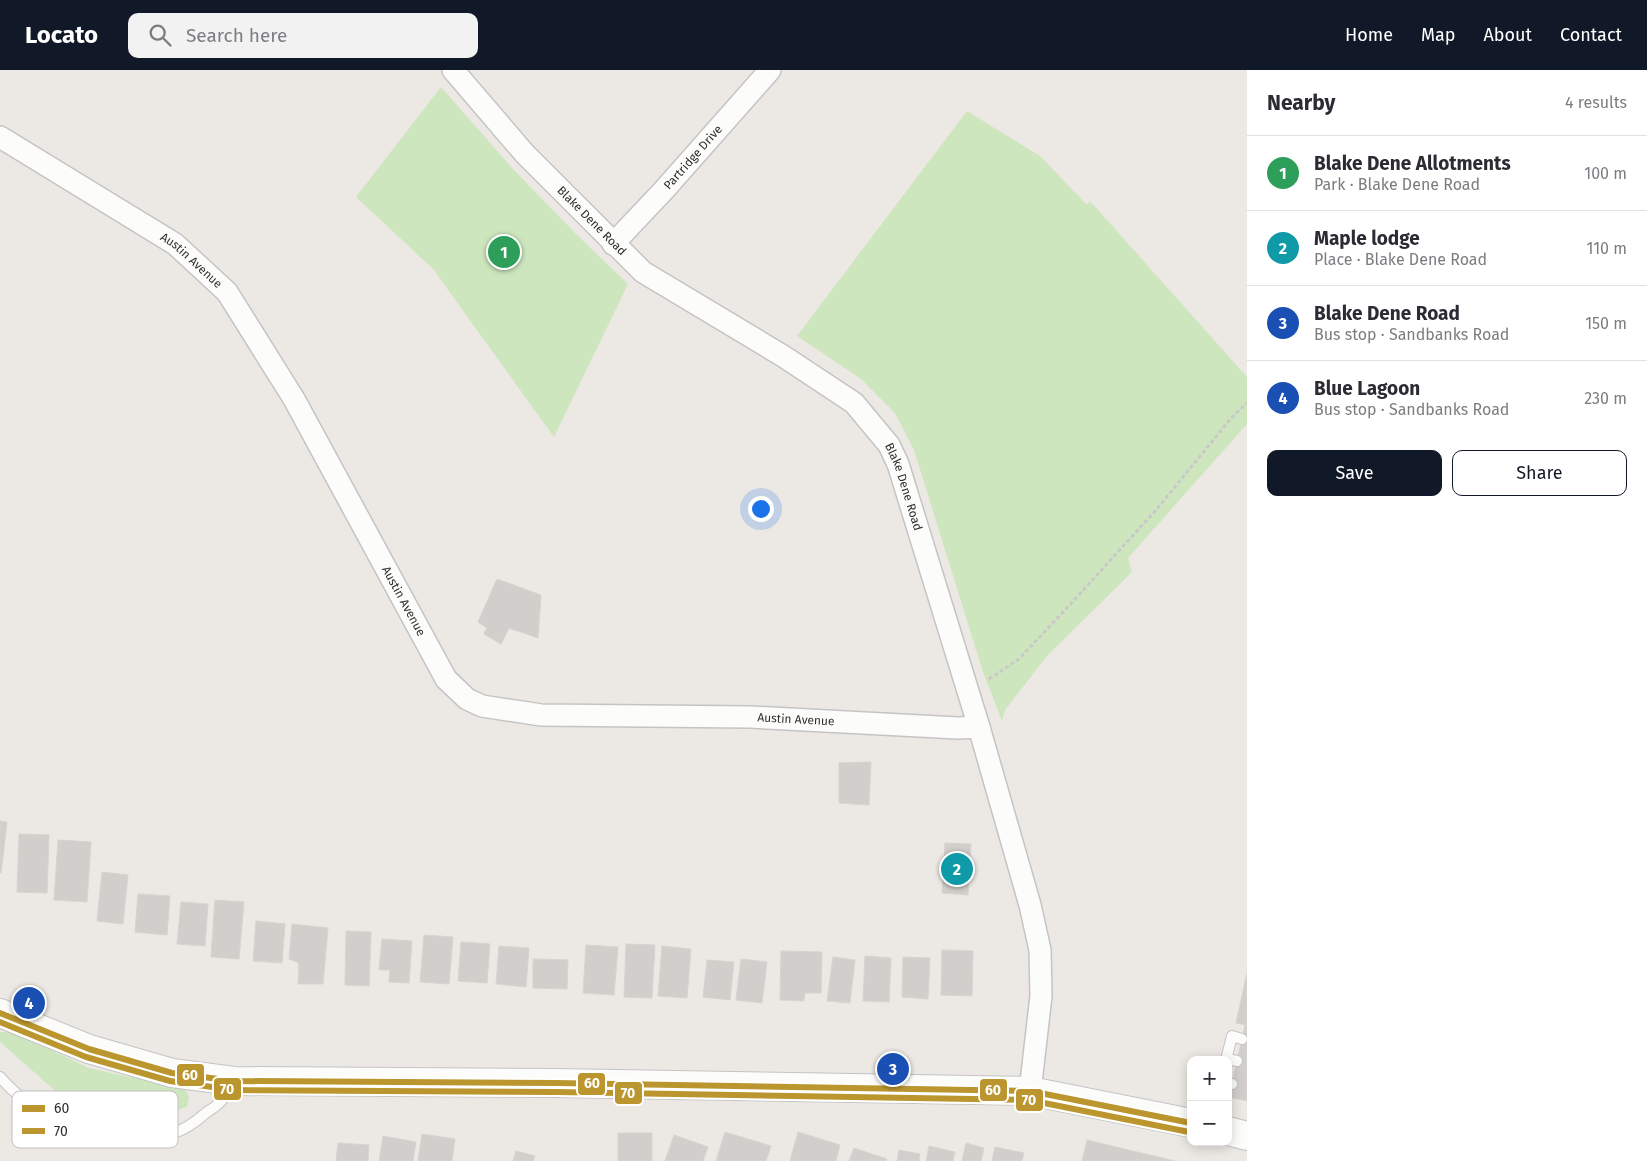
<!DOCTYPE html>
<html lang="en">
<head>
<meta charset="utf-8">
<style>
	body { margin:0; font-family:"Fira Sans",sans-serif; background:#f2f2f3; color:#2b2b33 }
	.controls { position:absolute; right:15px; bottom:15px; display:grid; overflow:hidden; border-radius:10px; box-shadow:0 2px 12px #0003 }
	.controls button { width:45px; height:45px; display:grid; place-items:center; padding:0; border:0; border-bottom:1px solid #e1e1e2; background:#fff; color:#2b2b33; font:25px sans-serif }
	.you { position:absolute; left:760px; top:438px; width:18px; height:18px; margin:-12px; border:4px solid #fff; border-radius:50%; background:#1a73e8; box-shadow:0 0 0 8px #1a73e833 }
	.badge { display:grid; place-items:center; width:32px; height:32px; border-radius:50%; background:#111827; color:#fff; font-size:16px; font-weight:700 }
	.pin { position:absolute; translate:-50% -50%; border:2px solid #fff; box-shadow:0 1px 5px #0006 }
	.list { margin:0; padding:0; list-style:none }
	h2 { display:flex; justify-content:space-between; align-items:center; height:65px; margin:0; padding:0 20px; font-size:21px }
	h2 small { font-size:16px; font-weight:400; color:#7c7c81 }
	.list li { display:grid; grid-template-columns:32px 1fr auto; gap:15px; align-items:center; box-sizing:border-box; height:75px; padding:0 20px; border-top:1px solid #e1e1e2 }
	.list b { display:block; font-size:19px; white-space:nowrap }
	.list p { margin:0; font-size:16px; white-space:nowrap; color:#7c7c81 }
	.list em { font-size:16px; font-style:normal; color:#7c7c81 }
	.actions { display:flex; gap:10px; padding:15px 20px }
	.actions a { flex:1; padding:11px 0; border:1px solid #111827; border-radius:10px; text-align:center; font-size:18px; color:#111827 }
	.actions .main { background:#111827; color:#fff }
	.icon { flex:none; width:28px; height:28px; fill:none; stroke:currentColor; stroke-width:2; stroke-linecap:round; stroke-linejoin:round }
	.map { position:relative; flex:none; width:1247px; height:1091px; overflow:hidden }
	header { display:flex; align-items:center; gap:30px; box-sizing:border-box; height:70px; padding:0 25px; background:#111827; color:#fff }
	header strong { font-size:24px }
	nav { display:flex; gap:28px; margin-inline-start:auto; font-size:18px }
	.search { width:350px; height:45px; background:#f2f2f3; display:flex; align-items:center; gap:12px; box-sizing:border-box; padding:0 18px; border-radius:10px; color:#7c7c81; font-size:19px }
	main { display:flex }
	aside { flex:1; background:#fff }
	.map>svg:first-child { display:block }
	.green { fill:#cee6be }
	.building { fill:#d1cecb; stroke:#d7d4d0 }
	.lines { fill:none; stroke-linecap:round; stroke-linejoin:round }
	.lane-casing { stroke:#c5c4c5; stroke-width:12 }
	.street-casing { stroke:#c5c4c5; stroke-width:24 }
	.secondary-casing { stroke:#c5c4c5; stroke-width:30 }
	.path { stroke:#c9c9c8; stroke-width:3; stroke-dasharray:4 2.5; stroke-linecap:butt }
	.lane { stroke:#fcfcfb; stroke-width:10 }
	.street { stroke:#fcfcfb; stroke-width:21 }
	.secondary { stroke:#fcfcfb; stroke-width:28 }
	.bus-1-casing { stroke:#fff; stroke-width:10 }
	.bus-2-casing { stroke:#fff; stroke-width:10 }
	.bus-1 { stroke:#bb962f; stroke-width:6 }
	.bus-2 { stroke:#bb962f; stroke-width:6 }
	.labels { text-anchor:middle; stroke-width:5; stroke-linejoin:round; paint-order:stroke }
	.street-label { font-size:12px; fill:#2e2e2e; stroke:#fff }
	.key { fill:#fff; stroke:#c0c0c0; stroke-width:1 }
	.key-label { font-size:14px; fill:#2e2e2e }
	.line-badge { stroke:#fff; stroke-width:2 }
	.badge-label { font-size:14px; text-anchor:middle; font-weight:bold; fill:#fff }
</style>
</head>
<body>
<header>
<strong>Locato</strong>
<div class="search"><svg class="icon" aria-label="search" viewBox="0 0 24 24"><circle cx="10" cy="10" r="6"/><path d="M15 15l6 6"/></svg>Search here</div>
<nav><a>Home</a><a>Map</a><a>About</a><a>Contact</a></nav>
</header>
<main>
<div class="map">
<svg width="1247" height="1091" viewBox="0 0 1247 1091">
	<rect width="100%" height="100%" fill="#ece8e4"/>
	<g class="green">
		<path d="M441,17L513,99L577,165L628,214L554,367L433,199L356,127Z"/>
		<path d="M967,41L1040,86L1087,135L1090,131L1247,307V354L1128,488L1132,502L1047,586L1005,640L1002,651L983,602L914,380L895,343L861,309L797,266Z"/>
		<path d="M0,962H13L89,998L129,1007L184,1016L189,1027L187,1037L167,1043L132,1050L91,1040L60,1025L0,972Z"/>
	</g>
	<g class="building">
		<path d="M497,509L541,525L538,568L509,558L501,574L484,564L487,558L478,552Z"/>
		<path d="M871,692L869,735L839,733V693Z"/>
		<path d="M0,751L7,752L1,803H0Z"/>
		<path d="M19,764L49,765L47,823L17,822Z"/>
		<path d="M58,770L91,772L87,832L54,830Z"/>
		<path d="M945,773L971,774L968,825L942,823Z"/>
		<path d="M102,802L128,805L123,854L97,851Z"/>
		<path d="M138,824L170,826L167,865L135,862Z"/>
		<path d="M215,830L244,832L239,889L211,887Z"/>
		<path d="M181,832L208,834L205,876L177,874Z"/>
		<path d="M256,851L285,854L282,893L253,891Z"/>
		<path d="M292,854L328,858L323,914H298L299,893L289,889Z"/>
		<path d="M346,861L371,862L369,916L345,915Z"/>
		<path d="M424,865L453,867L449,914L420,912Z"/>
		<path d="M382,869L412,871L409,913L389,912L390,900H379Z"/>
		<path d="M461,872L490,874L487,913L458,911Z"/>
		<path d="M626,874L655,875L652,928L624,927Z"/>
		<path d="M586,875L618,877L614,925L583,923Z"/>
		<path d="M499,876L529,878L526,917L496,914Z"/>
		<path d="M662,876L691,879L687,928L658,926Z"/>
		<path d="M942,880L973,881L972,926L941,925Z"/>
		<path d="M781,881L822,882L821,923H805L804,931L780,930Z"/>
		<path d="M865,886L891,888L889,932L863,931Z"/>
		<path d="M833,887L855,890L850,933L827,931Z"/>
		<path d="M903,887L930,888L928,929L902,927Z"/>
		<path d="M533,889L568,890L567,919L533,918Z"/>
		<path d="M741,889L767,892L762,933L736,930Z"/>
		<path d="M707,890L734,892L730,930L703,927Z"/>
		<path d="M1247,903V955L1236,953Z"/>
		<path d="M1245,955H1247V1031L1229,1027Z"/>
		<path d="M725,1062L771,1076L766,1091H716Z"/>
		<path d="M798,1062L840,1075L836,1091H790Z"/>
		<rect x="618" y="1063" width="34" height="28"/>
		<path d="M422,1064L455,1069L452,1091H418Z"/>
		<path d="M674,1065L708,1077L703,1091H665Z"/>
		<path d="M383,1066L416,1072L413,1091H379Z"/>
		<path d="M1087,1070L1175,1091H1082Z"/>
		<path d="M338,1073L369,1075L368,1091H336Z"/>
		<path d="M966,1073L984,1078L981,1091H962Z"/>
		<path d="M929,1076L955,1082L953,1091H926Z"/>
		<path d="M995,1077L1024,1083L1022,1091H992Z"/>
		<path d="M854,1078L887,1089L886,1091H849Z"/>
		<path d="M899,1080L920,1084L919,1091H897Z"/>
		<path d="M516,1081L535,1086L533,1091H513Z"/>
	</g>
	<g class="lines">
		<defs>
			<g id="lane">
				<path d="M1227,989L1237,991"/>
				<path d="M1226,990L1232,966L1242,969"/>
				<path d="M0,1007C19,1029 53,1054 81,1063C108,1072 144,1073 171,1064C185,1060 197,1051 207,1042C212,1039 218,1035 222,1030C226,1025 229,1019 232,1014"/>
				<path d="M1228,1013L1232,1014"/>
			</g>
			<g id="street">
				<path id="s1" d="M453,0L525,84L643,202L783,286L854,333L889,375L898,394L979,657L1030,835L1040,880L1041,926L1030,1021"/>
				<path id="s2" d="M0,67L175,174L227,222L294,329L446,609L467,629L482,636L541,645L750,647L958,658L979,657"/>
				<path id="s3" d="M613,174L664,120L770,0"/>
			</g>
			<g id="secondary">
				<path d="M0,943L89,979L172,1003L234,1011L557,1013L1030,1021L1191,1053"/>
				<path d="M1228,1061L1247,1066"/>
			</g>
		</defs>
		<use href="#lane" class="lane-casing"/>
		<use href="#street" class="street-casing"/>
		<use href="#secondary" class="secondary-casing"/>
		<path class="path" d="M989,609L1019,589L1076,528L1156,440L1232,347L1247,333"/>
		<use href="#lane" class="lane"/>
		<use href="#street" class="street"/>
		<use href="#secondary" class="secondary"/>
		<defs>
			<path id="bus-1" d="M0,943L89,979L172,1003L234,1011L557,1013L1030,1021L1191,1053"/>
			<path id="bus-2" d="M0,952L86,987L170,1011L233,1020L557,1022L1029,1030L1189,1062"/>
		</defs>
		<use href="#bus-1" class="bus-1-casing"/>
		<use href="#bus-2" class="bus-2-casing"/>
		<use href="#bus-1" class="bus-1"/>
		<use href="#bus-2" class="bus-2"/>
	</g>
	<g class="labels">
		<g class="street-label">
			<text dy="4" stroke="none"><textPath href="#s3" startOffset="118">Partridge Drive</textPath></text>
			<text dy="4" stroke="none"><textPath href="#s1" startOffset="205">Blake Dene Road</textPath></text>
			<text dy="4" stroke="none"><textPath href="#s2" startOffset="228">Austin Avenue</textPath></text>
			<text dy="4" stroke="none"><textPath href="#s1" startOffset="625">Blake Dene Road</textPath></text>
			<text dy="4" stroke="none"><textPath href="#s2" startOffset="632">Austin Avenue</textPath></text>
			<text dy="4" stroke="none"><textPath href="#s2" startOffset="1081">Austin Avenue</textPath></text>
		</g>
	</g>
	<rect x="12" y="1021" width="166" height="57" rx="8" class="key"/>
	<rect x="22" y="1035" width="23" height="7" fill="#bb962f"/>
	<rect x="22" y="1058" width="23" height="6" fill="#bb962f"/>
	<g class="key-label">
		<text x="54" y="1043">60</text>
		<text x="54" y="1066">70</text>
	</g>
	<g class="line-badge">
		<rect x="176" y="993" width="29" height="24" rx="5" fill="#bb962f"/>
		<rect x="577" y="1002" width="29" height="24" rx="5" fill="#bb962f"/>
		<rect x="213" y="1007" width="29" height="24" rx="5" fill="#bb962f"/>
		<rect x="979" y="1008" width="29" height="24" rx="5" fill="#bb962f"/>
		<rect x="614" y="1011" width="29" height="24" rx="5" fill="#bb962f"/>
		<rect x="1015" y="1018" width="29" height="24" rx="5" fill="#bb962f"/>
	</g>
	<g class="badge-label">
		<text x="190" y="1010">60</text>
		<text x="592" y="1018">60</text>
		<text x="227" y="1024">70</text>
		<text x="993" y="1025">60</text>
		<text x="628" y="1028">70</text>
		<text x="1029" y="1035">70</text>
	</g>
</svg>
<div class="controls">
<button>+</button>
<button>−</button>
</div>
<div class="you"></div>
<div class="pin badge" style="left:504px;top:182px;background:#2e9e5b">1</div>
<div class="pin badge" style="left:957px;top:799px;background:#0f9aa8">2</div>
<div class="pin badge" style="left:893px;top:999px;background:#1a4fb4">3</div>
<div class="pin badge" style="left:29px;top:933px;background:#1a4fb4">4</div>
</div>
<aside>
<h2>Nearby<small>4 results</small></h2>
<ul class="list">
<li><span class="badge" style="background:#2e9e5b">1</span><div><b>Blake Dene Allotments</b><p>Park · Blake Dene Road</p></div><em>100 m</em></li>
<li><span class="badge" style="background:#0f9aa8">2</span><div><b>Maple lodge</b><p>Place · Blake Dene Road</p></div><em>110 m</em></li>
<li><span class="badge" style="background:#1a4fb4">3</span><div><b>Blake Dene Road</b><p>Bus stop · Sandbanks Road</p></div><em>150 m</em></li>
<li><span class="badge" style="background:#1a4fb4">4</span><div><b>Blue Lagoon</b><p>Bus stop · Sandbanks Road</p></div><em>230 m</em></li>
</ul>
<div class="actions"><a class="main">Save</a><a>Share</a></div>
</aside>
</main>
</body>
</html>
